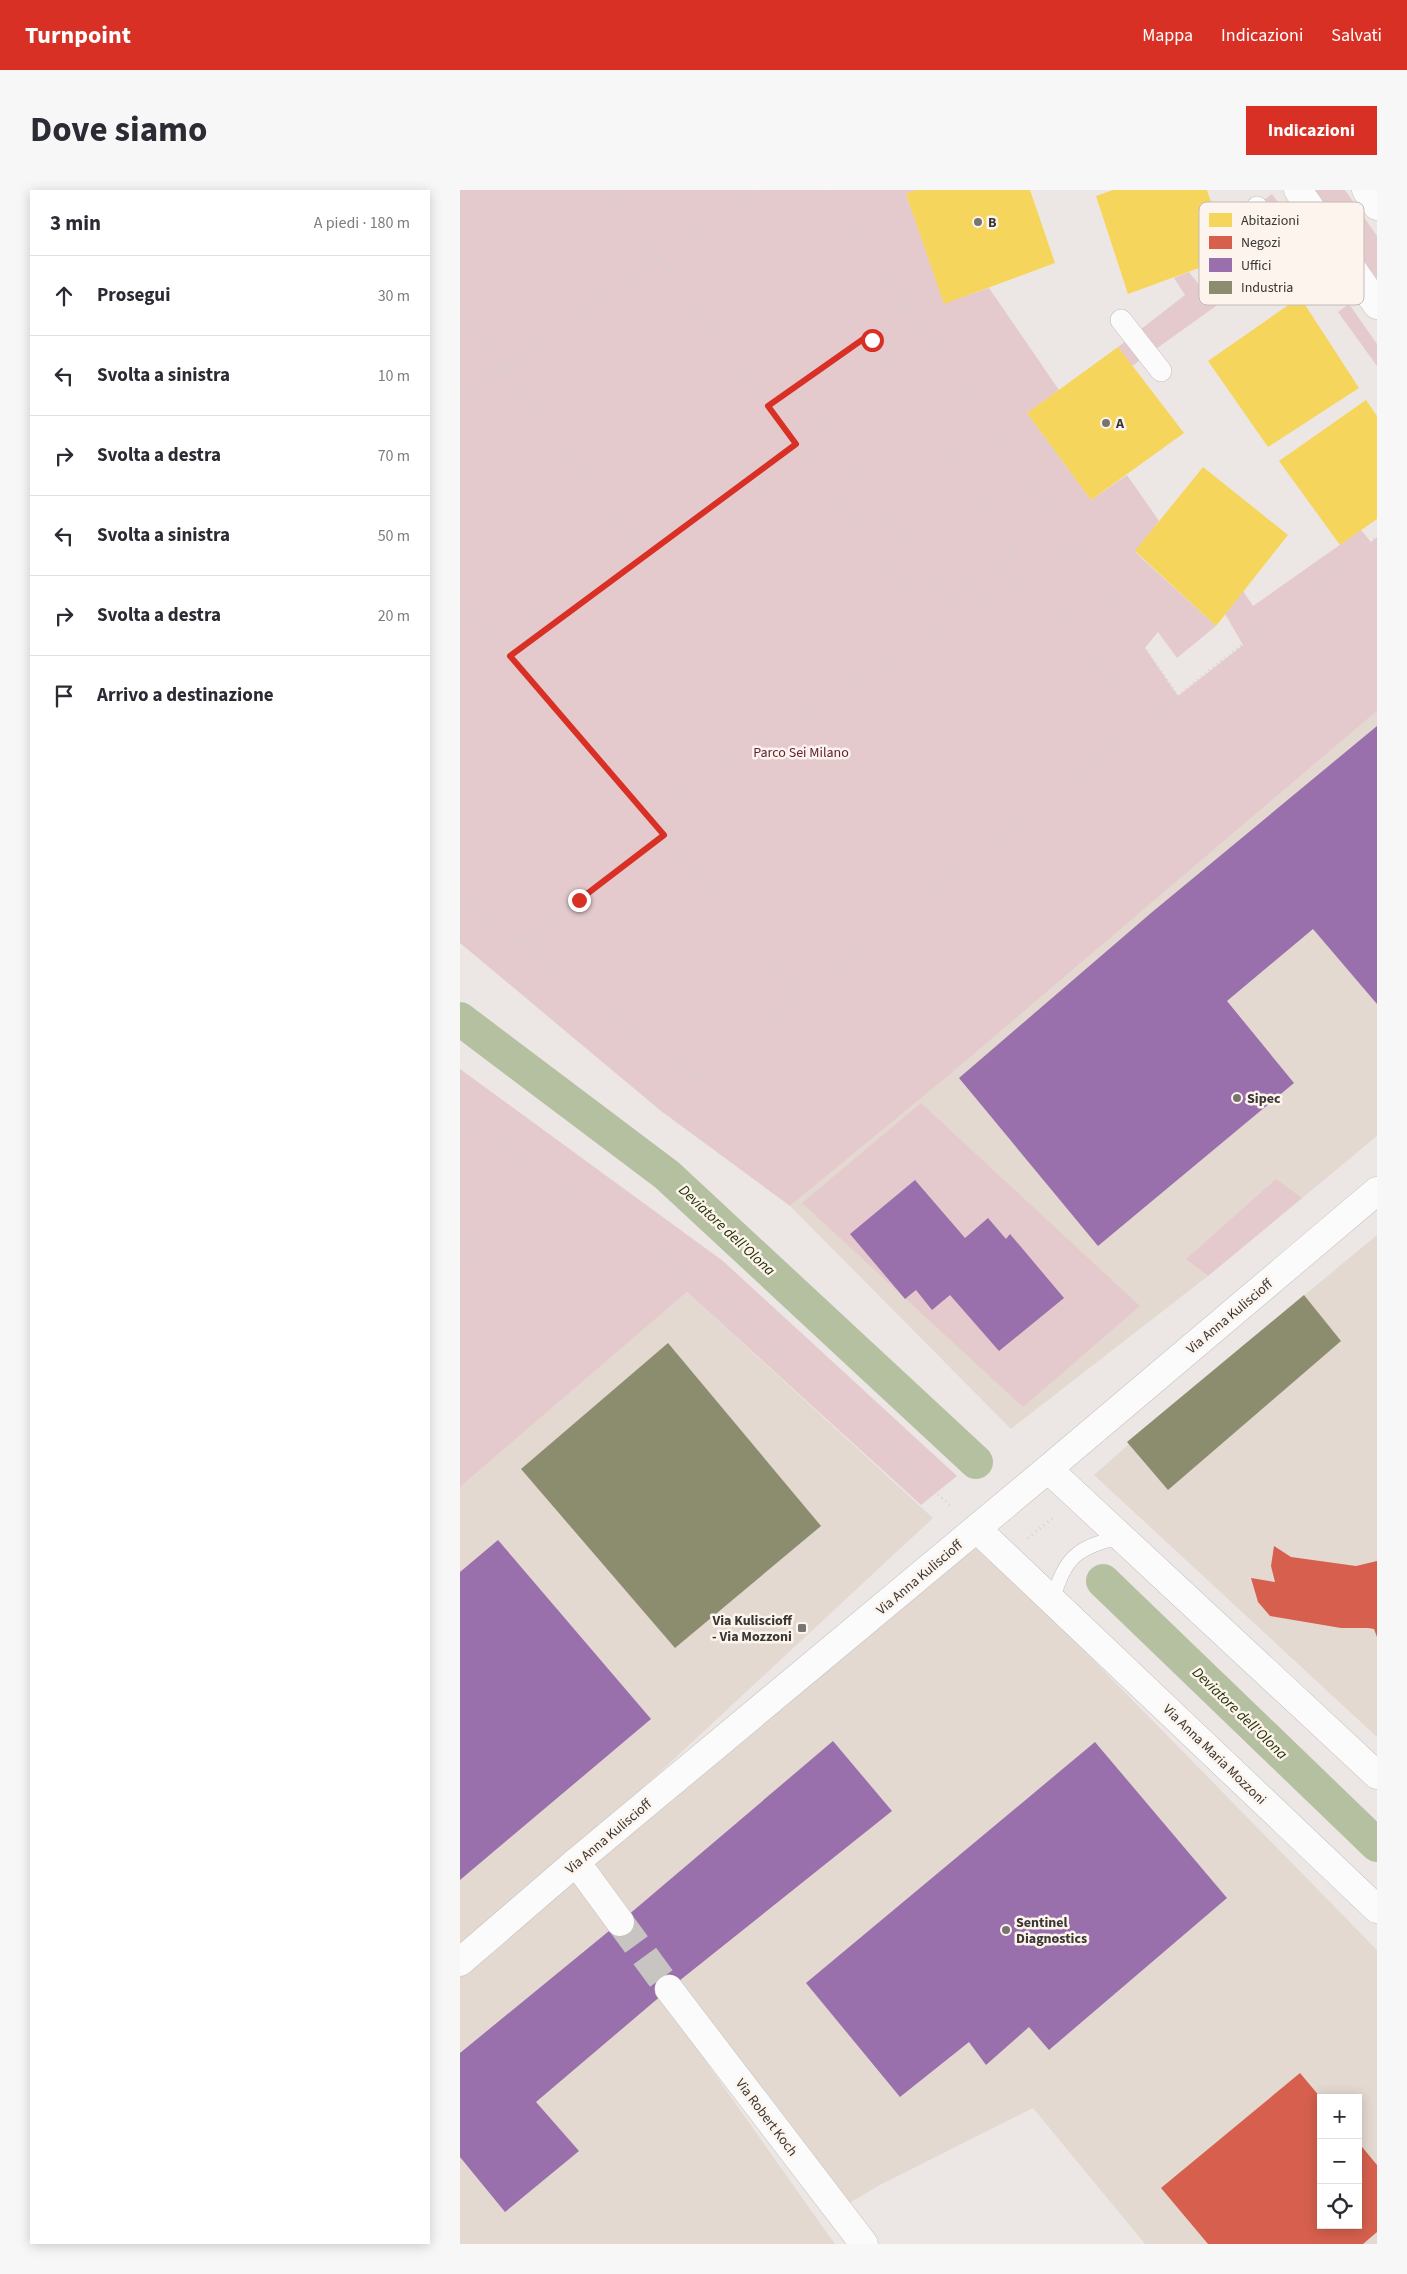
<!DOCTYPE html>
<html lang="it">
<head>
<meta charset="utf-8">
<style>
	body { margin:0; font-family:"Source Sans 3",sans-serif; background:#f7f7f7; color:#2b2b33 }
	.controls { position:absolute; right:15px; bottom:15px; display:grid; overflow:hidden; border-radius:0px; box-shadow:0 2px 12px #0003 }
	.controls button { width:45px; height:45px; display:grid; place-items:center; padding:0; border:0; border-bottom:1px solid #e1e1e2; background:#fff; color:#2b2b33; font:25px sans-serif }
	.stop { position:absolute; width:15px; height:15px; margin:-11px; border:4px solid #d93025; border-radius:50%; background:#fff }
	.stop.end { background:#d93025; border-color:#fff; box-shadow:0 1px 5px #0008 }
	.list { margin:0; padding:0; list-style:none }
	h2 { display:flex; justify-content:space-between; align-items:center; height:65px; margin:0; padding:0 20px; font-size:21px }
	h2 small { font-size:16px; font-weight:400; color:#7c7c81 }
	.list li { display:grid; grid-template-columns:32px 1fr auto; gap:15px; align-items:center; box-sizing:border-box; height:80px; padding:0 20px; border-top:1px solid #e1e1e2 }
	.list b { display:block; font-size:19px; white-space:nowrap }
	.list em { font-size:16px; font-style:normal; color:#7c7c81 }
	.icon { flex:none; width:28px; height:28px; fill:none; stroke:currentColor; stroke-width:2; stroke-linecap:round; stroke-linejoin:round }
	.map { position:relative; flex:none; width:917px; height:2054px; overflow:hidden; border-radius:0px }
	header { display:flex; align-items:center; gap:30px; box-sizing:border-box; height:70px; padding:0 25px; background:#d93025; color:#fff }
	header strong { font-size:24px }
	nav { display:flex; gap:28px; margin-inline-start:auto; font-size:18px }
	.intro { display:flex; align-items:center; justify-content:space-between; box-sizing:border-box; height:120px; padding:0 30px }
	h1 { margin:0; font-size:35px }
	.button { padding:12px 22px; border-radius:0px; background:#d93025; color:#fff; font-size:18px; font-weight:700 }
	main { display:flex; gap:30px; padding:0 30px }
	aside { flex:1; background:#fff; border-radius:0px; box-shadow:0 2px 12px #0003 }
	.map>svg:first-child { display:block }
	.built { fill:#e3d9d1; fill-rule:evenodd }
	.green { fill:#e4cacd }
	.homes { fill:#f6d55c }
	.shops { fill:#d6604d }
	.offices { fill:#9970ab }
	.industry { fill:#8c8c6e }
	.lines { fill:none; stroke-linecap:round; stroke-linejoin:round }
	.canal { stroke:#b5c0a0; stroke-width:34 }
	.minor-tunnel { stroke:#c8c4c1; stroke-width:28; stroke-dasharray:28 14; stroke-linecap:butt }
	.service-casing { stroke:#c4c0be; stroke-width:15 }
	.pedestrian-casing { stroke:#c4c0be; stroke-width:22 }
	.minor-casing { stroke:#c4c0be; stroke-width:29 }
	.tertiary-casing { stroke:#c4c0be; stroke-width:29 }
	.path { stroke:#d6d4d3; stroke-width:3; stroke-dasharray:1 4; stroke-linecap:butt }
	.service { stroke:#fcfbfb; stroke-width:14 }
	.pedestrian { stroke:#fcfbfb; stroke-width:21 }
	.minor { stroke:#fcfbfb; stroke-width:28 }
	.tertiary { stroke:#fcfbfb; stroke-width:28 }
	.route { stroke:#d93025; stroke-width:6 }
	.poi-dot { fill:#787471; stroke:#fcf4ed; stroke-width:2 }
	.labels { text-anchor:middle; stroke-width:5; stroke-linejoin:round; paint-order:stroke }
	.poi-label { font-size:14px; font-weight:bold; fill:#393633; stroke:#fcf4ed; text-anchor:start }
	.park-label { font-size:14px; fill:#632236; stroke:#fcf4ed }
	.street-label { font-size:14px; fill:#393633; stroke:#fcf4ed }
	.water-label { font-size:15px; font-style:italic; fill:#223100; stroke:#fcf4ed }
	.key { fill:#fcf4ed; stroke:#c2bbb5; stroke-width:1 }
	.key-label { font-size:14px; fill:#393633 }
</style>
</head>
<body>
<header>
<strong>Turnpoint</strong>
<nav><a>Mappa</a><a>Indicazioni</a><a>Salvati</a></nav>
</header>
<div class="intro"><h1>Dove siamo</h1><a class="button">Indicazioni</a></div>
<main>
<aside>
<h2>3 min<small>A piedi · 180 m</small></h2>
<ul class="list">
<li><svg class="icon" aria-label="ahead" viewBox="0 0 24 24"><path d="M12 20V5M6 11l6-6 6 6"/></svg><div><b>Prosegui</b></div><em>30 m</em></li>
<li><svg class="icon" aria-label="left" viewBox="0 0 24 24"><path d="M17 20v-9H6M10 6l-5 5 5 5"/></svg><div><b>Svolta a sinistra</b></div><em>10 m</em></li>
<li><svg class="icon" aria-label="right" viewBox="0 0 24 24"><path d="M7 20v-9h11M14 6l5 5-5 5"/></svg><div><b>Svolta a destra</b></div><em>70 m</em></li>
<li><svg class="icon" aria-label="left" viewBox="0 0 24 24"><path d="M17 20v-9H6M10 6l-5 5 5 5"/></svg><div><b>Svolta a sinistra</b></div><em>50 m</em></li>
<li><svg class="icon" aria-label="right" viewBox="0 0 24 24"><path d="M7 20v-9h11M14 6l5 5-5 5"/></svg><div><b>Svolta a destra</b></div><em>20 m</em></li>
<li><svg class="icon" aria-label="arrive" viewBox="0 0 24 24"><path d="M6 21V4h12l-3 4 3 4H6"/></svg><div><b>Arrivo a destinazione</b></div></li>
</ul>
</aside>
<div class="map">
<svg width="917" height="2054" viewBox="0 0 917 2054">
	<rect width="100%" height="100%" fill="#ece7e4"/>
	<g class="built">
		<path d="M917,521V946L748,1086L551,1239L330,1016L494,881Z"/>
		<path d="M917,1045V1547L634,1285L669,1254L667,1252Z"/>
		<path d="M227,1102L473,1328L110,1666L0,1760V1297Z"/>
		<path d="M516,1350L917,1760V2054H685L573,1918L420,1995L386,2015L127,1675ZM861,1908H898V2035H861Z"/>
		<path d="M115,1686L355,2026L375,2054H0V1783Z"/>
	</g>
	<g class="green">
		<path d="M0,0H456L446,4L484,113L529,98L599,200L567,223L631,310L667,285L699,331L675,362L756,436L717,468L698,442L685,458L718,506L783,455L765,424L783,401L793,416L901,340L911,352L917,347V521L494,881L330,1016L201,921L0,753Z"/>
		<path d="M855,0H885L917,46V89Z"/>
		<path d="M812,4L838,40L826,48L801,12Z"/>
		<path d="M729,82L756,116L672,176L658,157L725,105L714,88Z"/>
		<path d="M889,114L917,154V176L878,122Z"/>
		<path d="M0,879L263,1071L497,1286L461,1315L227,1102L0,1297Z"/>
		<path d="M461,913L680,1116L563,1217L342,1013Z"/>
		<path d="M816,989L842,1008L748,1086L726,1069Z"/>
	</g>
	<g class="homes">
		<path d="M456,0H570L595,73L484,114L446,4Z"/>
		<path d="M653,0H747L769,67L668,104L636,6Z"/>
		<path d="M840,107L899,198L808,257L748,171Z"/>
		<path d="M658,157L724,243L631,310L567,223Z"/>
		<path d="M906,210L917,226V329L880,355L819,271Z"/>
		<path d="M743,277L828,345L756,436L675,361Z"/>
	</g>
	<g class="shops">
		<path d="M814,1356L831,1367L896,1376L917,1371V1447L914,1439L908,1438H881L810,1426L798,1412L791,1388L815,1392L811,1376Z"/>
		<path d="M840,1883L861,1908V2035H898V1952L917,1975V2042L903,2054H748L701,1998Z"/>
	</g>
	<g class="offices">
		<path d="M917,536V814L853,739L767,811L834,893L638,1056L499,888L691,723Z"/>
		<path d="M455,990L505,1048L528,1028L546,1049L550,1044L604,1108L539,1161L490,1105L472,1120L456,1100L445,1109L390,1044Z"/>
		<path d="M38,1350L191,1529L0,1690V1382Z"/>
		<path d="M373,1551L432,1621L209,1799L76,1912L119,1961L45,2022L0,1967V1863L160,1732Z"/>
		<path d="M635,1552L767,1708L589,1860L569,1837L526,1875L509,1852L440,1907L346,1793Z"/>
	</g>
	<g class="industry">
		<path d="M844,1105L881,1151L708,1300L667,1252Z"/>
		<path d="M208,1153L361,1336L215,1458L61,1279Z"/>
	</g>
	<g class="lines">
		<g class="canal">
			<path d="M0,829L207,985L516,1272"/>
			<path d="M643,1391L917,1655"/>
		</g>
		<path class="minor-tunnel" d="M160,1732L209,1799"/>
		<defs>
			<path id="service" d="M593,1410C604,1367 618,1357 660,1347"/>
			<g id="pedestrian">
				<path d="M779,98L797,17"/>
				<path d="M661,130L701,181"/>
			</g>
			<g id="minor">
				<path d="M838,0L917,115"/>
				<path d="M906,0L917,16"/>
				<path d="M588,1279L917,1585"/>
				<path d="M517,1339L917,1719"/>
				<path d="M116,1672L160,1732"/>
				<path d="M209,1799L404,2054"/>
			</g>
			<path id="tertiary" d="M0,1772L116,1672L588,1279L917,1001"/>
		</defs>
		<use href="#service" class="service-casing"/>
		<use href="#pedestrian" class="pedestrian-casing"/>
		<use href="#minor" class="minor-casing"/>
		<use href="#tertiary" class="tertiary-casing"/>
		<g class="path">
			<path d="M147,0L477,442"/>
			<path d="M368,0L718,506"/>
			<path d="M0,118L185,366"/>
			<path d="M336,196L486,409L557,364L409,145"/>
			<path d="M0,208L296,0"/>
			<path d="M308,216L448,116"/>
			<path d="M276,267L307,312"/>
			<path d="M573,383L665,511"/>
			<path d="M0,409L342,806"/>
			<path d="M74,418L88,437"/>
			<path d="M50,466L336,254"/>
			<path d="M184,622L615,357"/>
			<path d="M0,705L236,889L917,347"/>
			<path d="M119,710L134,732"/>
			<path d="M62,754L204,645"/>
			<path d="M0,927L255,1105L491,1316"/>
			<path d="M0,1042L22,1057L0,1075"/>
			<path d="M568,1348L594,1327"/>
		</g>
		<use href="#service" class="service"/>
		<use href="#pedestrian" class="pedestrian"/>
		<use href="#minor" class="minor"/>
		<use href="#tertiary" class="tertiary"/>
	</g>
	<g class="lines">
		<path class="route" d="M119,710L204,645L50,466L336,254L308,216L409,145L412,150"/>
	</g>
	<g class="poi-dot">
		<circle cx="518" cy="32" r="5"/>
		<circle cx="646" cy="233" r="5"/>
		<circle cx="777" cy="908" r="5"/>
		<rect x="337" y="1433" width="10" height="10" rx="2.5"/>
		<circle cx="546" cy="1740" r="5"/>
	</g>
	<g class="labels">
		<g class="poi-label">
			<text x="528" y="37">B</text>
			<text x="656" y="238">A</text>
			<text x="787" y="913">Sipec</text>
			<text x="332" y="1435" text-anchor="end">Via Kuliscioff<tspan x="332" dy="16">- Via Mozzoni</tspan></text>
			<text x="556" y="1737">Sentinel<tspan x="556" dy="16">Diagnostics</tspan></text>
		</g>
		<g class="park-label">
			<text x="341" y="567">Parco Sei Milano</text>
		</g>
		<g class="street-label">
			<text transform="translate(769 1126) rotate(-40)" y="5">Via Anna Kuliscioff</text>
			<text transform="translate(459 1387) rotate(-40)" y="5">Via Anna Kuliscioff</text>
			<text transform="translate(755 1564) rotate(44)" y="5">Via Anna Maria Mozzoni</text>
			<text transform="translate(148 1646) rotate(-40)" y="5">Via Anna Kuliscioff</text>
			<text transform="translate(307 1927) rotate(53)" y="5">Via Robert Koch</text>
		</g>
		<g class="water-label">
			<text transform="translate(267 1040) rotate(43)" y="5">Deviatore dell'Olona</text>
			<text transform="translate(780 1523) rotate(44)" y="5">Deviatore dell'Olona</text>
		</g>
	</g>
	<rect x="739" y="12" width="165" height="103" rx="8" class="key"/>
	<rect x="749" y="23" width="23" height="14" fill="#f6d55c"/>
	<rect x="749" y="46" width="23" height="13" fill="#d6604d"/>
	<rect x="749" y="68" width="23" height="14" fill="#9970ab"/>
	<rect x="749" y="91" width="23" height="13" fill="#8c8c6e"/>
	<g class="key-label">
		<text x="781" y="35">Abitazioni</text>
		<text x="781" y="57">Negozi</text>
		<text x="781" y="80">Uffici</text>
		<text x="781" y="102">Industria</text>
	</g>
</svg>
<div class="controls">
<button>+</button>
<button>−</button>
<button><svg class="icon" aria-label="locate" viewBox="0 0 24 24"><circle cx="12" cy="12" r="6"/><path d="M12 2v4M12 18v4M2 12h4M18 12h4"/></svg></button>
</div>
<div class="stop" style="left:412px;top:150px"></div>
<div class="stop end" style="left:119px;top:710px"></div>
</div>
</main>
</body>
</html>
